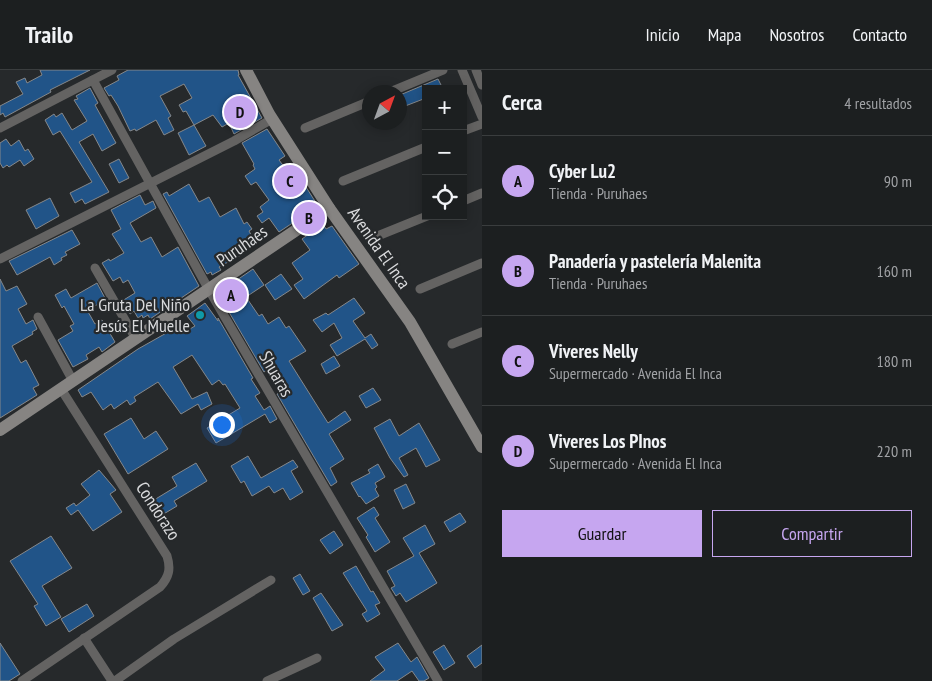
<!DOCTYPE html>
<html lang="es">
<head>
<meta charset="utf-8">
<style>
	body { margin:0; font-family:"PT Sans Narrow",sans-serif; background:#292c2d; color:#f1f3f6 }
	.controls { position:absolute; right:15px; top:15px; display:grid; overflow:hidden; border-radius:0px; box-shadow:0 2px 12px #0003 }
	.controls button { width:45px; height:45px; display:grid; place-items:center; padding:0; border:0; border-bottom:1px solid #3a3d3e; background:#1c1f20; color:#f1f3f6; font:25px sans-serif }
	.compass { position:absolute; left:362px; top:15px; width:45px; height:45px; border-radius:50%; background:#1c1f20; box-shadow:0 2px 12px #0003; rotate:41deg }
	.you { position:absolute; left:221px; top:354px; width:18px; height:18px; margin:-12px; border:4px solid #fff; border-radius:50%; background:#1a73e8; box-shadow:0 0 0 8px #1a73e833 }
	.badge { display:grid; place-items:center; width:32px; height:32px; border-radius:50%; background:#c6a6f0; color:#111; font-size:16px; font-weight:700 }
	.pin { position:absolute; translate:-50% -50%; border:2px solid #fff; box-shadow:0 1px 5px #0006 }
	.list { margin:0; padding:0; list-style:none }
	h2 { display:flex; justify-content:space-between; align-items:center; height:65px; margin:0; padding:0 20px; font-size:21px }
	h2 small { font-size:16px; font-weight:400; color:#a0a2a5 }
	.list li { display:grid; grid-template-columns:32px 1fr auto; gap:15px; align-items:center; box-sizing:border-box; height:90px; padding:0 20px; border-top:1px solid #3a3d3e }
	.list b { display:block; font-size:19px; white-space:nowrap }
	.list p { margin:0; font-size:16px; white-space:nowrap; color:#a0a2a5 }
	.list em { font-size:16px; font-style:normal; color:#a0a2a5 }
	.actions { display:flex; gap:10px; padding:15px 20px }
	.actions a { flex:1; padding:11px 0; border:1px solid #c6a6f0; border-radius:0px; text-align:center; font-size:18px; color:#c6a6f0 }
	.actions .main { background:#c6a6f0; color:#111 }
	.icon { flex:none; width:28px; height:28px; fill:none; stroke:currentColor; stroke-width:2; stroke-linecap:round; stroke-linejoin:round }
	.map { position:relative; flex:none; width:482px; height:611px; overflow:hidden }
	header { display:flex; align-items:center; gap:30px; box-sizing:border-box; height:70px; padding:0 25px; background:#1c1f20; border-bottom:1px solid #3a3d3e }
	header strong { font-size:24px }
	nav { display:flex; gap:28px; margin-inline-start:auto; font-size:18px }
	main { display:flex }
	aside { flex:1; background:#1c1f20 }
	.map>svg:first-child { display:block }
	.building { fill:#215488; stroke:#85888b }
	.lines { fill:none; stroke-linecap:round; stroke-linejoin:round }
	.street { stroke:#646362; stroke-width:9 }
	.secondary { stroke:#868482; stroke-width:12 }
	.culture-dot { fill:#0f9aa8; stroke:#26292b; stroke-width:2 }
	.labels { text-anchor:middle; stroke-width:4.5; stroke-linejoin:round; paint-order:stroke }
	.street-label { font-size:18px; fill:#d9dadc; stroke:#26292b }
	.poi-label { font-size:18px; fill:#d9dadc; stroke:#26292b; text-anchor:end }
</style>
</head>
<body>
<header>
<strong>Trailo</strong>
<nav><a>Inicio</a><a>Mapa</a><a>Nosotros</a><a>Contacto</a></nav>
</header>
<main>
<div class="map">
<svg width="482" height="611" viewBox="0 0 482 611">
	<rect width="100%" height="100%" fill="#26292b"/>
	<g class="building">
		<path d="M40,0H90L50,20L51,22L5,47L3,43L0,45V36L23,24L16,12L25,8L27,13L42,5Z"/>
		<path d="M128,0H238L239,5H238L262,48L234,64L229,53L222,57L213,45L194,55L206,76L189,85L178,63L194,55L186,41L183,42L179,35L192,28L184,14L160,26L171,46L168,48L174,60L164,65L156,50L136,61L135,59L130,61L118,36L111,25L109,26L104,18L119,10L117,6Z"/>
		<path d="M438,9L443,19H426V28L400,38V25Z"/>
		<path d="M90,18L98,33L95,35L116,73L102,81L93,64L79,72L109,122L85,134L82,129L75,133L70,123L92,112L60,61L53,65L45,50L54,44L56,47L62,43L72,60L87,51L74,30L78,29L76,26Z"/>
		<path d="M267,59L285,86L279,90L288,102L294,98L318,136L279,162L269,148L262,153L257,146L263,142L260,137L269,130L256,112L251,115L245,106L255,99L253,95L254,94L242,73Z"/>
		<path d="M6,69L11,76L19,70L25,81L28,79L34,89L24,96L20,90L9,97L7,95L3,98L0,93V73Z"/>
		<path d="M119,89L129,108L119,113L109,94Z"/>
		<path d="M189,114L199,132L209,127L220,147L236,138L244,154L247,152L252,159L249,161L256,174L240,183L241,185L219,197L221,200L212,205L211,202L207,204L163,124L167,122L169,126Z"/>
		<path d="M140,125L145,135L153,131L156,138L130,153L141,172L151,167L162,187L178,177L199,216L150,249L148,245L143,248L142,245L138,248L134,241L130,244L122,231L135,223L128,210L123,213L120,207L113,211L102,193L109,189L110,191L124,183L112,164L121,159L111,140Z"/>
		<path d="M50,128L59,146L36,159L26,140Z"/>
		<path d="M323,154L326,159L332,156L359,194L339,208L337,205L304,229L294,215L303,209L292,193L310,180L302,169Z"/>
		<path d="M72,160L80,174L65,182L67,185L61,188L62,190L54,195L50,187L17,205L9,191Z"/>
		<path d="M253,199L264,215L246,227L259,246L262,244L268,254L279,247L286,258L289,256L306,281L289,291L328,353L345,341L351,350L329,364L344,389L330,398L337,412L331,416L277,324L281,322L277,315H278L268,299L264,302L219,225L221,221Z"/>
		<path d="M281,204L292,219L275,230L265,215Z"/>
		<path d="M0,209L6,221L17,216L27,234L18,239L26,254L33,250L37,259L32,262L33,264L12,276L21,293L26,290L39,315L33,318L37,325L0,348Z"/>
		<path d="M97,213L106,230L87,240L95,254L102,250L115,272L102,282L99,277L86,285L88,289L73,297L58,270L73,261L70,256L74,254L64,236L62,238L55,225L66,219L71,228Z"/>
		<path d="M354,228L365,243L353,251L365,268L371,264L378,275L372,279L365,269L337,286L330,275L342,268L334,253L322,262L313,250L326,243L328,245Z"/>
		<path d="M205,233L218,251V248L253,308L251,309L260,323L255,326L264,340L270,336L277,349L270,353L265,344L216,373L207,358L240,338L225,314L223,315L219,310L212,315L192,285L173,297L192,329L207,322L212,334L201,340L198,334L181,344L158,312L134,327L136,331L130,335L127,330L114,339L111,334L103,340L91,322L82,327L78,320L138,279L177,257L181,264L195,256L187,246Z"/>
		<path d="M334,286L340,296L326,304L321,294Z"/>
		<path d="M373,318L381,330L366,338L359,326Z"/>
		<path d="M131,348L144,369L156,361L168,379L128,404L104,364Z"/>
		<path d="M390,349L399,366L419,353L440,390L426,397L416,378L399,388L408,405L404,407L390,388L374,358Z"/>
		<path d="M248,386L261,408L293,390L298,397L291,401L303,422L290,430L283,418L274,423L269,416L252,426L244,411L241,413L231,396Z"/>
		<path d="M196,393L207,411L174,431L177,436L162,445L154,430L177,416L172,407Z"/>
		<path d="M378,394L385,407L375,413L377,417L375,419L379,426L366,434L360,426L359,427L351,413L370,403L368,400Z"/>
		<path d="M99,400L116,420L110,424L122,442L93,461L78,440L71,445L66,438L74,433L76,436L90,425L81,414Z"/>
		<path d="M406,414L415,433L403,439L394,420Z"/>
		<path d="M374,437L379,445L375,448L390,472L375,482L366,467L368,465L357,448Z"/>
		<path d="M460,443L466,452L450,462L444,452Z"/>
		<path d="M425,455L435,474L419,483L437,513L406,532L400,523L396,526L391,518L395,516L387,501L414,486L403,468Z"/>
		<path d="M334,461L343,475L330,484L320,470Z"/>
		<path d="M51,466L72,498L42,516L61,547L46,556L34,536L38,534L10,491Z"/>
		<path d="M356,496L371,522L373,521L380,533L375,535L380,544L367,552L362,544L367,541L343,503Z"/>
		<path d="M300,504L310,521L303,525L293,508Z"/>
		<path d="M321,523L343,555L332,561L313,528Z"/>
		<path d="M87,534L94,546L69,562L61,549Z"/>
		<path d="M0,573L20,604L9,611H0Z"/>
		<path d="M398,573L411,592L417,587L429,608L424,611H419L412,601L397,611H370L385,600L375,587Z"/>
		<path d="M444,575L455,593L444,600L433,582Z"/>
		<path d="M482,575V593L475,598L467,586Z"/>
	</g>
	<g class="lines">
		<g class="street">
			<path d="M462,0L482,47"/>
			<path d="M476,0L482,15"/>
			<path d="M93,10L209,220L438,611"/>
			<path d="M390,22L443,0"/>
			<path d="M0,58L112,0"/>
			<path d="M305,58L370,31"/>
			<path d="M463,61L482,54"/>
			<path d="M343,111L426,77"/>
			<path d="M463,131L482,123"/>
			<path d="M380,165L427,146"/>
			<path d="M0,189L234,71L272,49"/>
			<path d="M95,198L136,269"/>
			<path d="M420,219L482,193"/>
			<path d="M38,247L73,311"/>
			<path d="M452,274L482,262"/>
			<path d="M84,568L112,611"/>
			<path d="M22,611L160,517C169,507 171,499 167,486L61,319"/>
			<path d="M115,611L174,569L271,510"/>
			<path d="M267,611L317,588"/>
		</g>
		<g class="secondary">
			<path d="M246,0L269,44L329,138L410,252L482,377"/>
			<path d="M0,360L329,138"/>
		</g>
	</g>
	<circle class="culture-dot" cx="200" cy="245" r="5"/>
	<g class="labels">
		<g class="street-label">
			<text transform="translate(242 176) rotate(-35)" y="6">Puruhaes</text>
			<text transform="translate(379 178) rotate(55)" y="6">Avenida El Inca</text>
			<text transform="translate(276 304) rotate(60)" y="6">Shuaras</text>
			<text transform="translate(158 441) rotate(57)" y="6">Condorazo</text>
		</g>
		<g class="poi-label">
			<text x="190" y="241">La Gruta Del Niño<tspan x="190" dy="21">Jesús El Muelle</tspan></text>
		</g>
	</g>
</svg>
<div class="controls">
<button>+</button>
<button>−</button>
<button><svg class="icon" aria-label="locate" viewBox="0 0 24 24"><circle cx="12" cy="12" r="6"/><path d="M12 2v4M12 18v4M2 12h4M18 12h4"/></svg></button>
</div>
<svg class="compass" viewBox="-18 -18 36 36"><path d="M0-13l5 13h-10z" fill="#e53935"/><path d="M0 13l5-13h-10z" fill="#a0a2a5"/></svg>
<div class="you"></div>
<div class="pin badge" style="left:231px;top:225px">A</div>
<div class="pin badge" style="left:309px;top:148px">B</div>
<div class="pin badge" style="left:290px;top:111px">C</div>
<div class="pin badge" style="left:240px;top:42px">D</div>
</div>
<aside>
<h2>Cerca<small>4 resultados</small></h2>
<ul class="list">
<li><span class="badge">A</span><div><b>Cyber Lu2</b><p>Tienda · Puruhaes</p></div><em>90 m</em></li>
<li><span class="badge">B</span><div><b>Panadería y pastelería Malenita</b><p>Tienda · Puruhaes</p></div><em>160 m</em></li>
<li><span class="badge">C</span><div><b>Viveres Nelly</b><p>Supermercado · Avenida El Inca</p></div><em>180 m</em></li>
<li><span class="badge">D</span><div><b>Viveres Los PInos</b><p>Supermercado · Avenida El Inca</p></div><em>220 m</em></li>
</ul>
<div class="actions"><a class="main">Guardar</a><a>Compartir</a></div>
</aside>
</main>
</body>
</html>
